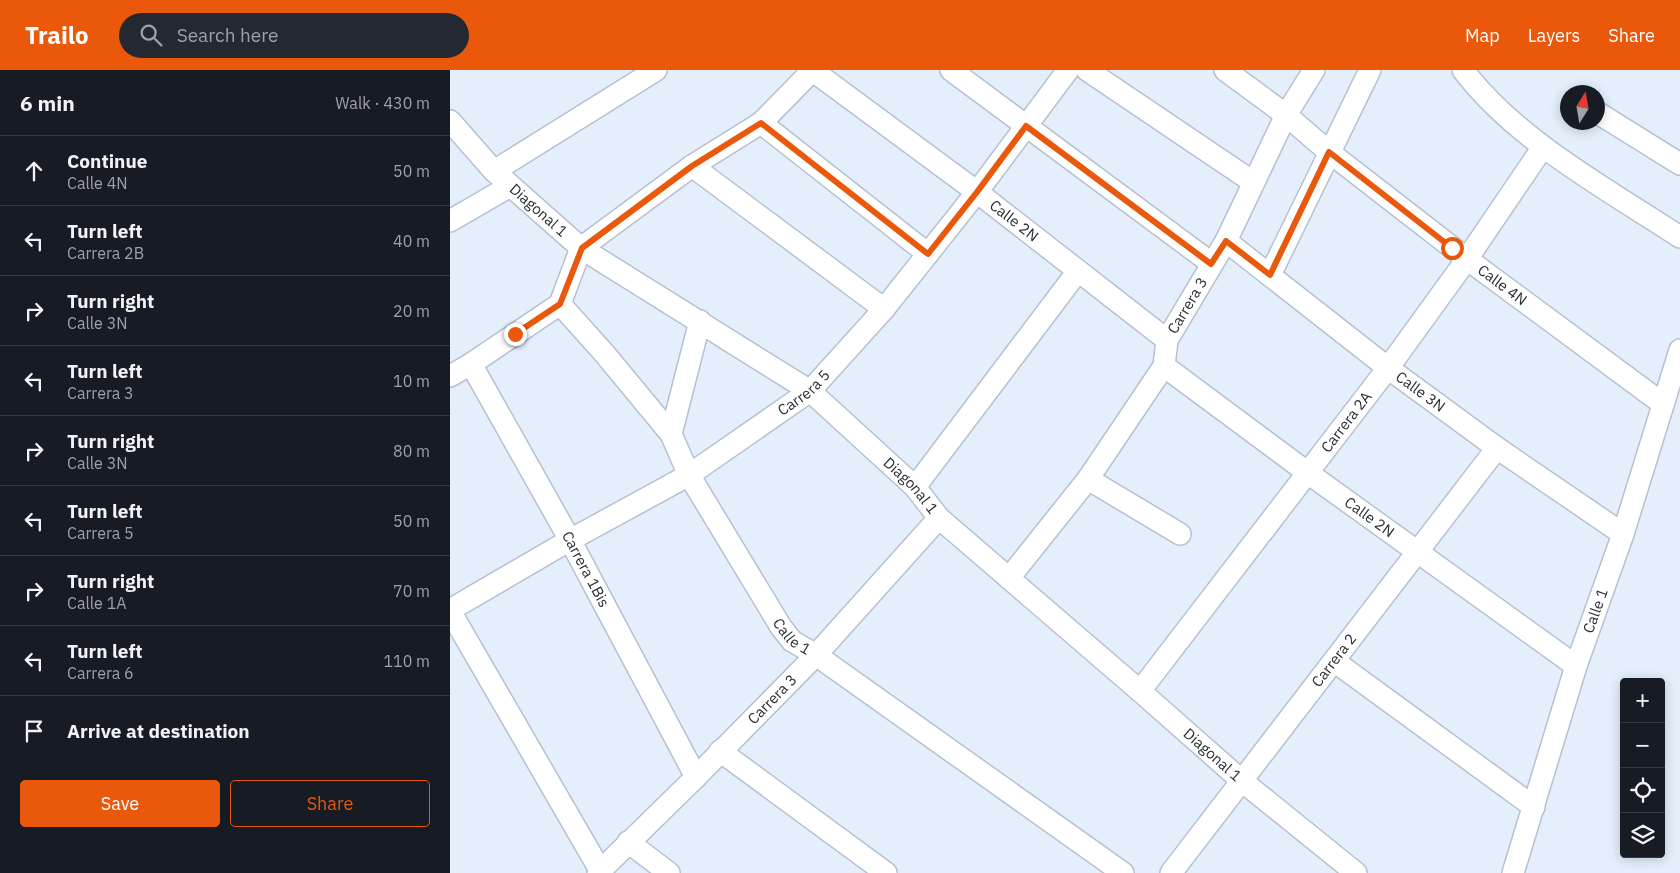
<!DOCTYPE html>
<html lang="en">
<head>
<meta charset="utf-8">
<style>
	body { margin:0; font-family:"IBM Plex Sans",sans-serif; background:#242831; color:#f1f3f6 }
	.controls { position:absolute; right:15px; bottom:15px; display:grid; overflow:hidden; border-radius:5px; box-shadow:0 2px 12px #0003 }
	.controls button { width:45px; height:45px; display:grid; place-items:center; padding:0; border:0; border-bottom:1px solid #363941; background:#171b24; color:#f1f3f6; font:25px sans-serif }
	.compass { position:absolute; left:1110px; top:15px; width:45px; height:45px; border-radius:50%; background:#171b24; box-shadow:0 2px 12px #0003; rotate:11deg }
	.stop { position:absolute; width:15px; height:15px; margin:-11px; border:4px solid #ea580c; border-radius:50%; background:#fff }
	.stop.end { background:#ea580c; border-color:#fff; box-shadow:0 1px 5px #0008 }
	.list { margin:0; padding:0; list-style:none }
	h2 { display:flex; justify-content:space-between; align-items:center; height:65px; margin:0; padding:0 20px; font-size:21px }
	h2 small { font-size:16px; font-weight:400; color:#9ea1a6 }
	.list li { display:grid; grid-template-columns:32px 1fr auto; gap:15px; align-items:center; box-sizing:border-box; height:70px; padding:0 20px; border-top:1px solid #363941 }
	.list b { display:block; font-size:19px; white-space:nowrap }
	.list p { margin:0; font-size:16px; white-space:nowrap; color:#9ea1a6 }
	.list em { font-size:16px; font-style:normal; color:#9ea1a6 }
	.actions { display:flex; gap:10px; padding:15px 20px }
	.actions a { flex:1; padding:11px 0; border:1px solid #ea580c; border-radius:5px; text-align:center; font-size:18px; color:#ea580c }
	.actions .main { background:#ea580c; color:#fff }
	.icon { flex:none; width:28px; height:28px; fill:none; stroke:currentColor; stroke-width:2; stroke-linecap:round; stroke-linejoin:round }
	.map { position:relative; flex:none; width:1230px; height:803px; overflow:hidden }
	header { display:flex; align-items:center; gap:30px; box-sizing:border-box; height:70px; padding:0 25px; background:#ea580c; color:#fff }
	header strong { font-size:24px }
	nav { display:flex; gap:28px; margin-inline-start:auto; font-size:18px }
	.search { width:350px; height:45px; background:#242831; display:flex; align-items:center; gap:12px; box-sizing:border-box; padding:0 18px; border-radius:28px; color:#9ea1a6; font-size:19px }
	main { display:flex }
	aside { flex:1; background:#171b24 }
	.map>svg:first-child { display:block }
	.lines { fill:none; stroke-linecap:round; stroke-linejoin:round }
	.minor-casing { stroke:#b5c1d1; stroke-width:24 }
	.minor { stroke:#fff; stroke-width:21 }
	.route { stroke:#ea580c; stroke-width:6 }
	.labels { text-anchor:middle; stroke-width:5; stroke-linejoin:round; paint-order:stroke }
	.street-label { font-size:15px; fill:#282d33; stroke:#fff }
</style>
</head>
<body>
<header>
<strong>Trailo</strong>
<div class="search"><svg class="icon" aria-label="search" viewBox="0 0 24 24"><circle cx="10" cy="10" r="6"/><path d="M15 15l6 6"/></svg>Search here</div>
<nav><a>Map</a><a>Layers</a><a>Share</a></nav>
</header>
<main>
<aside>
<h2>6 min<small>Walk · 430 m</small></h2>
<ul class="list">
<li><svg class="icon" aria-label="ahead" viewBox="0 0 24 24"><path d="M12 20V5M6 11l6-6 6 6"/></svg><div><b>Continue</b><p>Calle 4N</p></div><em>50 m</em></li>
<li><svg class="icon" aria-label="left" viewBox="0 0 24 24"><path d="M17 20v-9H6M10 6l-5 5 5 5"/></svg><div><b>Turn left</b><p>Carrera 2B</p></div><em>40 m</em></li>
<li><svg class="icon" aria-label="right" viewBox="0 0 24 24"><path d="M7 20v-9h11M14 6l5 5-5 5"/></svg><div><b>Turn right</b><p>Calle 3N</p></div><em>20 m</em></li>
<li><svg class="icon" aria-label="left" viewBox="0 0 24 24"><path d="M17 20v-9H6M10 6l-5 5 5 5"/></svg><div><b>Turn left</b><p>Carrera 3</p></div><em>10 m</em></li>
<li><svg class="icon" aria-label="right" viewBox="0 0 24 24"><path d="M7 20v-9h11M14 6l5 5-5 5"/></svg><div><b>Turn right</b><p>Calle 3N</p></div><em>80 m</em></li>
<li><svg class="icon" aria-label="left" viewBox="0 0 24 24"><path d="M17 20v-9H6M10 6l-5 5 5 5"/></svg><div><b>Turn left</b><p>Carrera 5</p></div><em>50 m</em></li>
<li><svg class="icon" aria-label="right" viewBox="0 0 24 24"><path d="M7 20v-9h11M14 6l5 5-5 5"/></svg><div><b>Turn right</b><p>Calle 1A</p></div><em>70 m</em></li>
<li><svg class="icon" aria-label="left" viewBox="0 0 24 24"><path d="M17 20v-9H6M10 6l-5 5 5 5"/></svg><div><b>Turn left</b><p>Carrera 6</p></div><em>110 m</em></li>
<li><svg class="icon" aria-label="arrive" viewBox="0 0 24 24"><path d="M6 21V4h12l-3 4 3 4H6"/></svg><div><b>Arrive at destination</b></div></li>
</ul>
<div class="actions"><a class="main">Save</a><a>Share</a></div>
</aside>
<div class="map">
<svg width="1230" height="803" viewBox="0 0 1230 803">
	<rect width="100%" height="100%" fill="#e5effc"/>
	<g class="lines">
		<defs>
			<g id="minor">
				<path id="s1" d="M362,0L527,122L717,270"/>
				<path d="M501,0L761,193"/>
				<path d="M637,0L803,112"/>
				<path id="s2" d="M775,0L836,45L879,82L1017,189L1213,334"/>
				<path d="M1013,0C1066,70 1157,119 1230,167"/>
				<path d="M1148,43L1230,94"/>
				<path id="s3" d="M0,51L44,101L131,178L360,321L465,417L489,448L690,621L792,711L906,803"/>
				<path d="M311,53L478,184"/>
				<path d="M242,96L434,239"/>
				<path d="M44,101L206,0"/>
				<path d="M0,151L60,116"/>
				<path id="s4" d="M776,171L938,298L1047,378L1173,464"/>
				<path d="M820,205L920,0"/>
				<path id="s5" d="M110,234L154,283L221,364L239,405L331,557L342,571L366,585L673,803"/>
				<path id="s6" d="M21,294L120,470L246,707"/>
				<path id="s7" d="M714,296L858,403L1126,596"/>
				<path d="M0,306L21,294L110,234L131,178L242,96L311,53L363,0"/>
				<path d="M221,364L250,251"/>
				<path d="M638,409L730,464"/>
				<path d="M465,417L628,201"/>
				<path id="s8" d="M559,508L638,409L714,296L717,270L776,171L836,45L864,0"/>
				<path id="s9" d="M0,540L120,470L239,405L360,321L434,239L527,122L618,0"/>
				<path d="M0,541L150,800"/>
				<path d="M884,591L1084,737"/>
				<path id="s10" d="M690,621L938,298L1017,189L1093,77"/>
				<path d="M270,681L436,803"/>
				<path d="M178,772L219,803"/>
				<path id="s11" d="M148,803L246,707L366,585L489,448"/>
				<path id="s12" d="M721,803L1047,378"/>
				<path id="s13" d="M1063,803L1126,596L1173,464L1230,280"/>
			</g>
		</defs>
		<use href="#minor" class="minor-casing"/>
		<use href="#minor" class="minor"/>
	</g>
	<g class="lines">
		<path class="route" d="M65,264L110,234L132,178L242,96L311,53L478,184L527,122L576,56L761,194L776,171L820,205L879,82L1002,178"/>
	</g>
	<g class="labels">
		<g class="street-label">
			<text dy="5" stroke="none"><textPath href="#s3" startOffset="126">Diagonal 1</textPath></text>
			<text dy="5" stroke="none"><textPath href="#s1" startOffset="252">Calle 2N</textPath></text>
			<text dy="5" stroke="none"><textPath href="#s2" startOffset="351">Calle 4N</textPath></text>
			<text dy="5" stroke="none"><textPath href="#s8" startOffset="329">Carrera 3</textPath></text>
			<text dy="5" stroke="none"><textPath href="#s9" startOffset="416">Carrera 5</textPath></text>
			<text dy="5" stroke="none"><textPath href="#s4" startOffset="246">Calle 3N</textPath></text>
			<text dy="5" stroke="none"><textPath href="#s10" startOffset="339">Carrera 2A</textPath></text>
			<text dy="5" stroke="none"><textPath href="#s3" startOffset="591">Diagonal 1</textPath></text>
			<text dy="5" stroke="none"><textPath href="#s7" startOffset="255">Calle 2N</textPath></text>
			<text dy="5" stroke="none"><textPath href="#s6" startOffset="235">Carrera 1Bis</textPath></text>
			<text dy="5" stroke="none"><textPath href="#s13" startOffset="275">Calle 1</textPath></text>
			<text dy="5" stroke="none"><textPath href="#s5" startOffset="408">Calle 1</textPath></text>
			<text dy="5" stroke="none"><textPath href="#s12" startOffset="268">Carrera 2</textPath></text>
			<text dy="5" stroke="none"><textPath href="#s11" startOffset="246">Carrera 3</textPath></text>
			<text dy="5" stroke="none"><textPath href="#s3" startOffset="996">Diagonal 1</textPath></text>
		</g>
	</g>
</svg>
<div class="controls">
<button>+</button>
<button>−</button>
<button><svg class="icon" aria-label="locate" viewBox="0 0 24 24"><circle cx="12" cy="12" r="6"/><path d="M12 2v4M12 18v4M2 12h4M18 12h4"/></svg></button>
<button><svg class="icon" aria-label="layers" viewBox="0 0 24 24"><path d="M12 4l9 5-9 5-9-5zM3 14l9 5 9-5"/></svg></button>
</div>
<svg class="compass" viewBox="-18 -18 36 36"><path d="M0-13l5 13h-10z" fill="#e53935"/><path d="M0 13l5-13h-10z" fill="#9ea1a6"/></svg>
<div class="stop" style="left:1002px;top:178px"></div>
<div class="stop end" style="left:65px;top:264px"></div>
</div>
</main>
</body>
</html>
